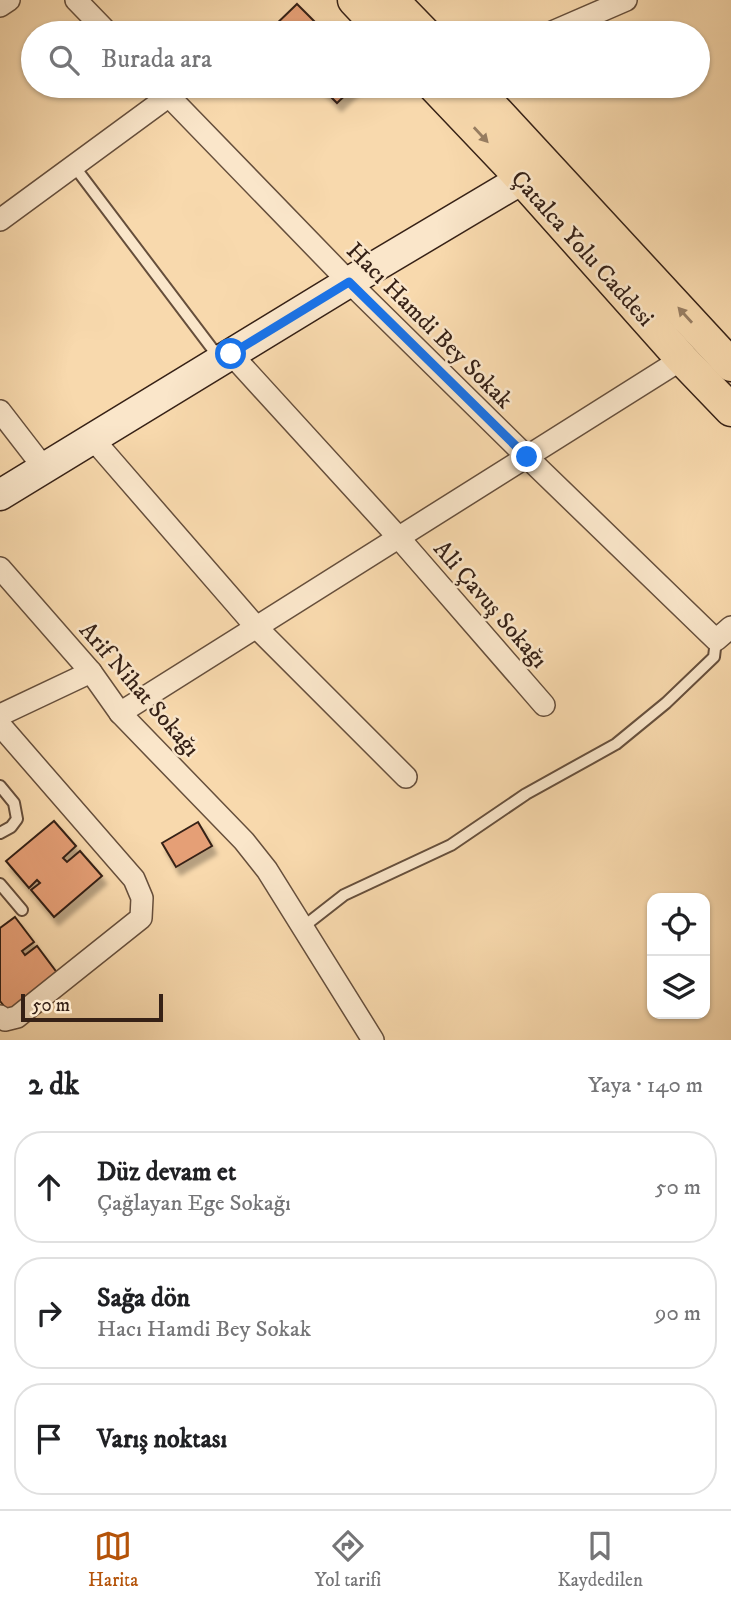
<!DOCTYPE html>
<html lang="tr">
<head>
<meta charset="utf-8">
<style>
	body { margin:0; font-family:"IM FELL DW Pica",serif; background:#f2f2f2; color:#202124 }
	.controls { position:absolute; right:21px; bottom:21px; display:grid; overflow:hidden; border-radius:14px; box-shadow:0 2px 5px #0004 }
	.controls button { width:63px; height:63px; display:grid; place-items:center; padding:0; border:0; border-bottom:2px solid #e0e0e0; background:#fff; color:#202124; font:35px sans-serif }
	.scale { position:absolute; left:21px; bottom:18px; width:142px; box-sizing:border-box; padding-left:7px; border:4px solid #362116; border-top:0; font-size:19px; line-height:24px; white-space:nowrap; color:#362116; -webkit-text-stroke:5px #fae6ca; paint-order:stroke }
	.stop { position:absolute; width:21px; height:21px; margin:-16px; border:5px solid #1a73e8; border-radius:50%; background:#fff }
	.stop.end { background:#1a73e8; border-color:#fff; box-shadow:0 2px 7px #0008 }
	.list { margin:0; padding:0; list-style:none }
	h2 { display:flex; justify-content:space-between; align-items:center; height:91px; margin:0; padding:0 28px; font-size:30px }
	h2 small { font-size:23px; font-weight:400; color:#757577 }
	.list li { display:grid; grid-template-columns:46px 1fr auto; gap:21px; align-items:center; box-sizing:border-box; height:112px; margin:0 14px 14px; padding:0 14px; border:2px solid #e0e0e0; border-radius:28px }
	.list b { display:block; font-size:26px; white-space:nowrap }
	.list p { margin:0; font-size:23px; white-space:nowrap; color:#757577 }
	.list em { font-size:23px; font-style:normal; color:#757577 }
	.icon { flex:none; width:38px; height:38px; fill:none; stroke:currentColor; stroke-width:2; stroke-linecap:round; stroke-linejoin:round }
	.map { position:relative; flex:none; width:731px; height:1040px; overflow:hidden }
	.search { position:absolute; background:#fff; box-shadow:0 2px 5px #0004; left:21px; right:21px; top:21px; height:77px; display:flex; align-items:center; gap:18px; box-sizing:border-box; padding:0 24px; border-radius:38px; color:#757577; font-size:26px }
	.sheet { height:469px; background:#fff }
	nav { display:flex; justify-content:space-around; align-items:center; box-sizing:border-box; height:98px; border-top:2px solid #e0e0e0; background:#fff; font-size:19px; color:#757577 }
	nav a { display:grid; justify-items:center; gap:4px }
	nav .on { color:#b45309 }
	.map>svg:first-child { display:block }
	.building { fill:#e59f76; stroke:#362116; stroke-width:2; filter:url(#shadow) }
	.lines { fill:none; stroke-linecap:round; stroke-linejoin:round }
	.lane-casing { stroke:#664f3c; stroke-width:14 }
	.street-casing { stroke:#664f3c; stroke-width:24 }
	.secondary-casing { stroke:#362116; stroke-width:33 }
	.primary-casing { stroke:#362116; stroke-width:35 }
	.lane { stroke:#fae6ca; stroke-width:10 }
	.street { stroke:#fae6ca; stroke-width:21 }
	.secondary { stroke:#fae6ca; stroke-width:30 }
	.primary { stroke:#f8d9ad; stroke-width:32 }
	.oneway { fill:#977d62 }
	.route { stroke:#1a73e8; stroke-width:9 }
	.labels { text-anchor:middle; stroke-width:5; stroke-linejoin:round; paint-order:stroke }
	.street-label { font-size:24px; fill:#362116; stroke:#fae6ca }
</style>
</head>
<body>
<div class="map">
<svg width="731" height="1040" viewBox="0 0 731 1040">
	<defs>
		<filter id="shadow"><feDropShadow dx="4.5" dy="8" stdDeviation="2" flood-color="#0004"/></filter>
	</defs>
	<rect width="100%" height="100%" fill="#f8d9ad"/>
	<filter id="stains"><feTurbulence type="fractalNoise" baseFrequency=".00286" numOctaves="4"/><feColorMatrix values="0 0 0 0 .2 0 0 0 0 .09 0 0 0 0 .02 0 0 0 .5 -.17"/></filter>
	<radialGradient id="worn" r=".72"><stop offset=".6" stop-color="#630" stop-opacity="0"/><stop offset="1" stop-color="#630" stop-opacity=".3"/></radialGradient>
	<g class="building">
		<path d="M297,4L326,33H269L268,32Z"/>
		<path d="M320,86H355L337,103Z"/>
		<path d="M54,821L76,846L63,858L67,862L80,851L102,876L54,917L31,890L40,883L37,880L29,888L6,861Z"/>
		<path d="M198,822L212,846L176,867L162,843Z"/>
		<path d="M15,917L34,942L22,951L25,955L37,946L61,978L11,1015L0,1001V928Z"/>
	</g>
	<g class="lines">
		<defs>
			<g id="lane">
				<path d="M74,166L220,359"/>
				<path d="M0,786L14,803L17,819L11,827L0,833"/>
				<path d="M0,884L22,910"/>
				<path d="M303,927L344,895L451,845L526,794L616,744L666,703L714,657L716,640"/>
			</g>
			<g id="street">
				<path d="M76,0L108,33"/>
				<path d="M0,6L9,0"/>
				<path d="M550,33L626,0"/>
				<path d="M159,86L349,282L527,457L716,640L731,627"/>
				<path d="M0,220L169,96"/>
				<path d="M231,354L399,538L544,705"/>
				<path d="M0,411L44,468"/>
				<path d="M92,438L257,628L406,777"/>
				<path d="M0,568L91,672L120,713L244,841L267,870L373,1040"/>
				<path d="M120,713L682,359"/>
				<path d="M0,715L91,672"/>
				<path d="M0,725L134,879L142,898L141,918L17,1017L5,1020L0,1016"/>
			</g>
			<path id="secondary" d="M0,495L349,282L522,179"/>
			<g id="primary">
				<path d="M354,0L385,33"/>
				<path d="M392,0L424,33"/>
				<path d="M434,86L511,167L682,359L731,410"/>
				<path d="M473,86L731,365"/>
			</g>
		</defs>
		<use href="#lane" class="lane-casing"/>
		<use href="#street" class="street-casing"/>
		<use href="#secondary" class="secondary-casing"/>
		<use href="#primary" class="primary-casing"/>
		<use href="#lane" class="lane"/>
		<use href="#street" class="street"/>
		<use href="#secondary" class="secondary"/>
		<use href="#primary" class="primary"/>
	</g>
	<defs><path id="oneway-solid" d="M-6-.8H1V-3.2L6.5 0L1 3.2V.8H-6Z" transform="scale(1.75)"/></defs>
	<g class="oneway">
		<use href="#oneway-solid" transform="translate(481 135) rotate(47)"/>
		<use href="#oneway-solid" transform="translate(685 315) rotate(-132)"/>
	</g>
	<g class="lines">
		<path class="route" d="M231,354L349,282L527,457"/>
	</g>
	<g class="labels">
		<g class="street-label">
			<text transform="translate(583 248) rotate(48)" y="8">Çatalca Yolu Caddesi</text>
			<text transform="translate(430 325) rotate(45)" y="8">Hacı Hamdi Bey Sokak</text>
			<text transform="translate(491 604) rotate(49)" y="8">Ali Çavuş Sokağı</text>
			<text transform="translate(140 689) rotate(49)" y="8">Arif Nihat Sokağı</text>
		</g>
	</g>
	<rect width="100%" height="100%" filter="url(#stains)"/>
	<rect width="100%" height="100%" fill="url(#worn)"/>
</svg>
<div class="controls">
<button><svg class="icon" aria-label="locate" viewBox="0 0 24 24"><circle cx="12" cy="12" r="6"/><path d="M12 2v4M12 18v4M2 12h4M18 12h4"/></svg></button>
<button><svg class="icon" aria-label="layers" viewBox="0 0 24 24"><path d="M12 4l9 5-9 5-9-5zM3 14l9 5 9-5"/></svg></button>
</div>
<div class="scale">50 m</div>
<div class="stop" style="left:231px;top:354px"></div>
<div class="stop end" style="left:527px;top:457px"></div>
<div class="search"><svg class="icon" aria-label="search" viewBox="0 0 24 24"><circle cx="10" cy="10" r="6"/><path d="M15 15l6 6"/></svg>Burada ara</div>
</div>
<section class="sheet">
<h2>2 dk<small>Yaya · 140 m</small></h2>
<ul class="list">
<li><svg class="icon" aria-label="ahead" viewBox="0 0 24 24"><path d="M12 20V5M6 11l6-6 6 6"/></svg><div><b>Düz devam et</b><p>Çağlayan Ege Sokağı</p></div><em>50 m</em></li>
<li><svg class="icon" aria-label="right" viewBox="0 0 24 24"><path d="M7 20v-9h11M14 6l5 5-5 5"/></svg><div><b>Sağa dön</b><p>Hacı Hamdi Bey Sokak</p></div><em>90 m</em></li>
<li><svg class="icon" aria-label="arrive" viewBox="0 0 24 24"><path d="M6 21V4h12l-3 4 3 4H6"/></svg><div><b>Varış noktası</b></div></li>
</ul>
</section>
<nav>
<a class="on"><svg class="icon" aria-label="map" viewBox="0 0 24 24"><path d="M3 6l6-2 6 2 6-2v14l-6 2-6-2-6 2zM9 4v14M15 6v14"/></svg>Harita</a>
<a><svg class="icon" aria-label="directions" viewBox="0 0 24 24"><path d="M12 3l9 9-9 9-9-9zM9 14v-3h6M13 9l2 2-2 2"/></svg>Yol tarifi</a>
<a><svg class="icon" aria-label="saved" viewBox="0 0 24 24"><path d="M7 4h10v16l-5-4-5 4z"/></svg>Kaydedilen</a>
</nav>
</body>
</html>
